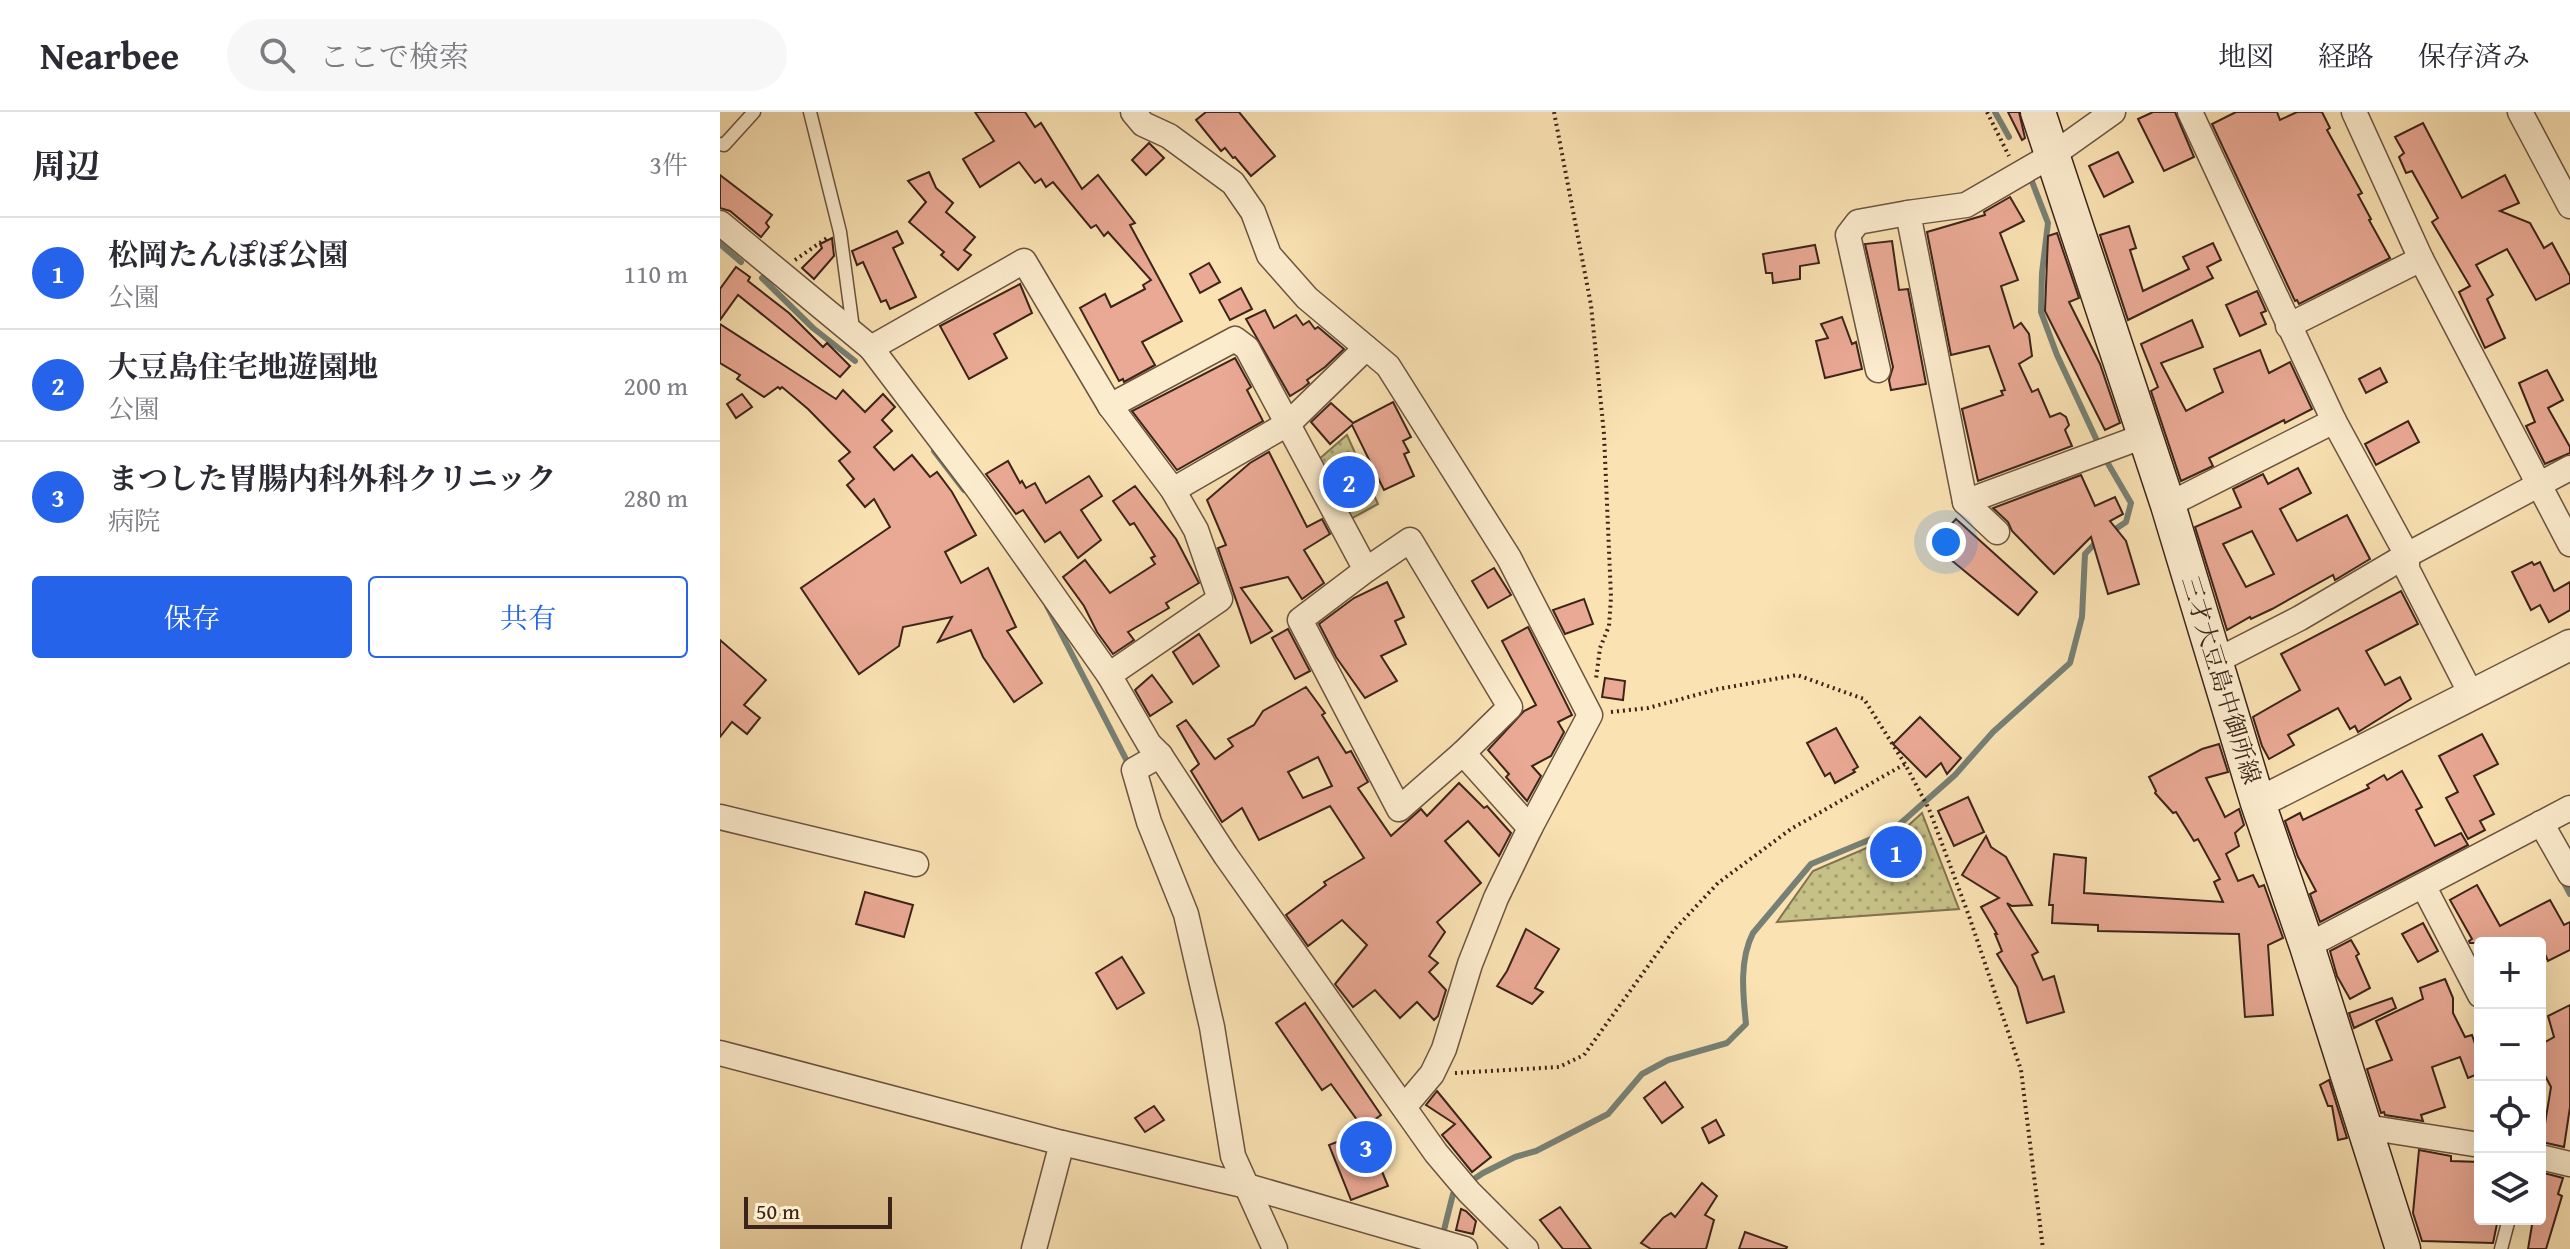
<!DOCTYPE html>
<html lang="ja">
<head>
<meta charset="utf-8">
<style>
	body { margin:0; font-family:"Gentium Book Plus","Noto Serif JP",serif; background:#f7f7f7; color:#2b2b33 }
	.controls { position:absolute; right:24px; bottom:24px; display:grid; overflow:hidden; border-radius:8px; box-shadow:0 8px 32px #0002 }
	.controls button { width:72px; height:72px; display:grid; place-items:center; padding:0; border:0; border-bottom:2px solid #e1e1e2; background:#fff; color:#2b2b33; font:40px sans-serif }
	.scale { position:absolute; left:24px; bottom:20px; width:148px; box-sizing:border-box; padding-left:8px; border:4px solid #3c2419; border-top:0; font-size:22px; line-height:28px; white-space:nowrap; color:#3c2419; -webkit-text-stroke:6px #fcecce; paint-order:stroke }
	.you { position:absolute; left:1226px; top:430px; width:28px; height:28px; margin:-20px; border:6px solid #fff; border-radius:50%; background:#1a73e8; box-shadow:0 0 0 12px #1a73e833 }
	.badge { display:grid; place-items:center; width:52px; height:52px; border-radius:50%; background:#2563eb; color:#fff; font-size:26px; font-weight:700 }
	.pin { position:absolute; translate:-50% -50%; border:4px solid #fff; box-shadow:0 2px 8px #0006 }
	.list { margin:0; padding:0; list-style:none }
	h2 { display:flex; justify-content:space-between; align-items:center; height:104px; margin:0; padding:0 32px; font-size:34px }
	h2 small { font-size:26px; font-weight:400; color:#7c7c81 }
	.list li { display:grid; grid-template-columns:52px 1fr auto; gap:24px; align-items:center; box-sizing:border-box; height:112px; padding:0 32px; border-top:2px solid #e1e1e2 }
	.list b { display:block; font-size:30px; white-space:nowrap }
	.list p { margin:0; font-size:26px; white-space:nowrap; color:#7c7c81 }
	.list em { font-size:26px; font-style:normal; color:#7c7c81 }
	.actions { display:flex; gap:16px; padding:24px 32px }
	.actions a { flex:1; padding:18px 0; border:2px solid #2563eb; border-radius:8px; text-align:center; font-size:28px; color:#2563eb }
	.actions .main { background:#2563eb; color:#fff }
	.icon { flex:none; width:44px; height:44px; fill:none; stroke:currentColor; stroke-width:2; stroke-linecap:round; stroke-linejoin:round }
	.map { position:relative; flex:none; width:1850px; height:1137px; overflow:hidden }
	header { display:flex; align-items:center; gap:48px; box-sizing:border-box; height:112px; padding:0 40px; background:#fff; border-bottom:2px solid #e1e1e2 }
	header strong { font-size:38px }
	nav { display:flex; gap:44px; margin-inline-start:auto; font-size:28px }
	.search { width:560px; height:72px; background:#f7f7f7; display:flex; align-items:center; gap:20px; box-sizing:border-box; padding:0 28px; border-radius:44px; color:#7c7c81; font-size:30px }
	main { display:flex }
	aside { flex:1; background:#fff }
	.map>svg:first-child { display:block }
	.park { fill:url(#park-dots); stroke:#817250; stroke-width:2 }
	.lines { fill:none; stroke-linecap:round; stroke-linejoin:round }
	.stream { stroke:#778074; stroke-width:6 }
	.building { fill:#eaa995; stroke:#3c2419; stroke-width:2; fill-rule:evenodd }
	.service-casing { stroke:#6c5440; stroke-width:15 }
	.minor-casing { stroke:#6c5440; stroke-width:27 }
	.tertiary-casing { stroke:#6c5440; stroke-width:33 }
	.secondary-casing { stroke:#3c2419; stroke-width:37 }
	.path { stroke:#3c2419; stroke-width:4; stroke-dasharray:2 4; stroke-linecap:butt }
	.service { stroke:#fcecce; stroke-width:12 }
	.minor { stroke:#fcecce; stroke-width:24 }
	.tertiary { stroke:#fcecce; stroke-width:30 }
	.secondary { stroke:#fcecce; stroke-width:34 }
	.labels { text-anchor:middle; stroke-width:7; stroke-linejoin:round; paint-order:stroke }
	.street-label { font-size:24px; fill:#3c2419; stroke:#fcecce }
</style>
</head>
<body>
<header>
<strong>Nearbee</strong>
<div class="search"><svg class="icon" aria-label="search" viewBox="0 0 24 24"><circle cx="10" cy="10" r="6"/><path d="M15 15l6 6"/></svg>ここで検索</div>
<nav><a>地図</a><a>経路</a><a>保存済み</a></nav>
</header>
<main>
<aside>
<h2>周辺<small>3件</small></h2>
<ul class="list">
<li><span class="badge">1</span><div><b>松岡たんぽぽ公園</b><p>公園</p></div><em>110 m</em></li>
<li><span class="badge">2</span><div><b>大豆島住宅地遊園地</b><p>公園</p></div><em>200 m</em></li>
<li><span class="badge">3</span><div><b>まつした胃腸内科外科クリニック</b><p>病院</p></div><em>280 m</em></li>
</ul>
<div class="actions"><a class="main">保存</a><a>共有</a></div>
</aside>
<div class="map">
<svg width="1850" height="1137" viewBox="0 0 1850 1137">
	<defs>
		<pattern id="park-dots" width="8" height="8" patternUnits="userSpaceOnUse" patternTransform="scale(2)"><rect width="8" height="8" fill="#c6c187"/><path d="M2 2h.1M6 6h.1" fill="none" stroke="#a29d6e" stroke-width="1.8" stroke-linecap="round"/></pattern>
	</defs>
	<rect width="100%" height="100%" fill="#fae2b3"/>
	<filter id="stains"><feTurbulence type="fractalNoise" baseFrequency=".0025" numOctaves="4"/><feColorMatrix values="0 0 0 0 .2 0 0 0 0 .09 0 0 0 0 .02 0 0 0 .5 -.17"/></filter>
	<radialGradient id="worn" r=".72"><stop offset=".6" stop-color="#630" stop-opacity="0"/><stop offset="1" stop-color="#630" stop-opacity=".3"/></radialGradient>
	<g class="park">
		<path d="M627,323L658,392L629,408L598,348Z"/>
		<path d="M1202,701L1239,797L1057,810L1093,759L1179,722Z"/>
	</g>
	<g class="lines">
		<g class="stream">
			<path d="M1275,0L1289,25"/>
			<path d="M1311,67L1328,111L1322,161L1321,200L1337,243L1379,333"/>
			<path d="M0,132L21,150"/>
			<path d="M42,166L93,216L135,249"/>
			<path d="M214,339L244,378"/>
			<path d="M1383,343L1411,391L1406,410L1391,420"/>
			<path d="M327,494L410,655"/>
			<path d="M1842,767L1850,782"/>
			<path d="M748,1071L763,1061L795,1045L816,1039L888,1002L922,962L948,948L1007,931L1026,912C1023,883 1019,848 1033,821L1091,752L1173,718L1235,663L1273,620L1350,551L1362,505L1365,442L1378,428"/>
			<path d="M722,1126L733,1082L739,1078"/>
		</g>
	</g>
	<g class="building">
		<path d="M255,0H305L315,15L321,11L362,77L378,63L415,111L410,113L462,209L422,230L435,253L404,270L403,267L399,269L360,196L385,182L391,195L425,177L423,173L431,168L388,120L384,124L376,113L371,116L333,70L326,75L321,67L315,71L299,50L260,75L243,47L274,29Z"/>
		<path d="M486,0H519L555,44L531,64L515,45L513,46L505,36L501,39L476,8Z"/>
		<path d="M1288,0H1299L1305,26L1302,28Z"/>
		<path d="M1433,0H1455L1474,45L1444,59L1418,7Z"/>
		<path d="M1516,0H1557L1560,8L1577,0H1602L1610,16L1607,18L1642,81L1638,83L1651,107L1649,108L1670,146L1579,192L1577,188L1575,189L1492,12Z"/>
		<path d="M1703,11L1742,86L1785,63L1799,91L1780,99L1810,111L1824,136L1832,131L1850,164V171L1816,188L1787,137L1756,153L1773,183L1767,187L1785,226L1765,236L1739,180L1750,174L1712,110L1718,106L1692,59L1686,61L1679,45L1684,41L1675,25Z"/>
		<path d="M429,31L444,46L426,63L412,48Z"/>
		<path d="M1398,40L1413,70L1384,85L1369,54Z"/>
		<path d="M209,60L216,76L233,91L226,100L255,125L244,138L251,143L238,158L221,143L224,140L189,110L206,90L188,69Z"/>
		<path d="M0,63L52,103L46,111L49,115L41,125L10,99L0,96Z"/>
		<path d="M1290,85L1304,109L1280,121L1298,168L1281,174L1294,216L1301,211L1309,222L1312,244L1299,252L1312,280L1318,277L1330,305L1340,301L1346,305L1349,313L1345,318L1352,334L1258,369L1242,297L1283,283L1281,279L1285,278L1269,234L1231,243L1207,120L1265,103L1264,100Z"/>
		<path d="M1409,114L1416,136L1410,138L1423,179L1469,157L1463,145L1493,131L1501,148L1487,155L1493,166L1408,208L1380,123Z"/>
		<path d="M177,119L183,131L173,136L196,185L170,197L166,188L161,190L143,150L137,153L132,139Z"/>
		<path d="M1337,121L1359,186L1349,190L1380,252L1400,311L1385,318L1325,199L1328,124Z"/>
		<path d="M112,126L114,144L94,167L82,156L102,136L100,132Z"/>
		<path d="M1172,129L1179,178L1188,177L1206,272L1171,278L1169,268L1173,255L1145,132Z"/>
		<path d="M1095,133L1099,151L1080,154V167L1053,171L1052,161H1046L1043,142Z"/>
		<path d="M489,151L500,170L480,181L470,162Z"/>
		<path d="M16,155L30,165L28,169L69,201L103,235L107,231L130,254L120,265L18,183L0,208V177Z"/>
		<path d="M300,172L312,201L274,222L287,246L249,267L220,214Z"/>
		<path d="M521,176L532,197L510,208L499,188Z"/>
		<path d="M1537,179L1546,199L1541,201L1546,212L1520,224L1506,193Z"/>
		<path d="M545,198L554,216L576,203L583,213L589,209L595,217L598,215L624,237L605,255L587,268L589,271L583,276L570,284L526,207Z"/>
		<path d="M1122,205L1132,232L1136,230L1142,257L1105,266L1096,229L1108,226L1101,212Z"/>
		<path d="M1472,208L1483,235L1441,251L1466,299L1503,280L1494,257L1540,238L1549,261L1570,250L1592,297L1565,311L1564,308L1489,346L1493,354L1461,369L1431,279L1438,275L1421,232Z"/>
		<path d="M0,212L116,287L123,278L145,300L163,282L175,295L162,308L172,319L154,335L174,358L192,343L210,365L217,360L232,380L256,423L225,440L241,471L268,456L296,515L287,519L322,571L294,590L263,545L251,518L218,530L232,505L183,515L179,534L139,562L81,476L170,415L154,387L145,395L127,373L134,367L119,349L130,340L88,297L62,275L60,277L58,275L44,285L17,267L20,263L0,251Z"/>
		<path d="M515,246L531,275L527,278L543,309L457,358L412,299Z"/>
		<path d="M1660,256L1667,270L1646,281L1639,267Z"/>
		<path d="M1827,258L1843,288L1828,296L1850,335V341L1825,352L1806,314L1815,310L1799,271Z"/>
		<path d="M22,282L32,295L16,306L7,292Z"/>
		<path d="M673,290L691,325L683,329L689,340L684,342L694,364L664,378L632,313L610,332L591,310L611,291L633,311Z"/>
		<path d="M1688,309L1699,330L1656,353L1645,332Z"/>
		<path d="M549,340L587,415L602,407L610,422L584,438L604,471L582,487L568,465L521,476L552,519L531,531L498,436L506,433L487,388L530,351Z"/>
		<path d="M288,349L300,371L302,369L306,376L315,371L326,391L369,364L382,384L361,398L381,428L358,446L340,420L325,430L303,398L296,402L266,362Z"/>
		<path d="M1578,356L1591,381L1560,397L1577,429L1627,403L1650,447L1615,468L1613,463L1552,497L1531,507L1530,505L1507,518L1475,415L1521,395L1513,377L1543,362L1548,372ZM1532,419L1554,462L1526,475L1503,432Z"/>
		<path d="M1361,363L1375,394L1395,385L1403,402L1390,409L1406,429L1419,472L1388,482L1371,425L1334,462L1292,419L1288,410L1273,396Z"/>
		<path d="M415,374L456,427L479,471L446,491L449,496L408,520L414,528L393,542L377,520L364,494L343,465L365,448L390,481L435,452L431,446L435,444L414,411L410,413L393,389Z"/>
		<path d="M1236,407L1317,480L1298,503L1219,438L1223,434L1217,428Z"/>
		<path d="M1812,450L1814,453L1820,450L1834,479L1850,470V498L1829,510L1820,493L1811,498L1792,460Z"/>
		<path d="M774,456L791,483L768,496L752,469Z"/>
		<path d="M667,470L684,505L675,509L686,532L661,544L677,569L645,586L616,545L599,512L634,486Z"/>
		<path d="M1681,479L1698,512L1646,539L1665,573L1680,565L1691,587L1638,620L1635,614L1630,617L1618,596L1568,623L1574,633L1549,647L1542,634L1533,605L1580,578L1561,542Z"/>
		<path d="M864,487L873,512L845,522L833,498Z"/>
		<path d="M808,515L852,603L838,610L844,620L831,644L812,654L821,664L807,689L786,665L789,662L768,638L804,599L816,593L782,529Z"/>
		<path d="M568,517L590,559L575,567L552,526Z"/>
		<path d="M479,522L499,554L473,572L453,540Z"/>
		<path d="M0,528L46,568L24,593L40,606L27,622L12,610L0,625Z"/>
		<path d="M432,563L452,590L430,604L415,578Z"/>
		<path d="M885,566L905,569L903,588L882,585Z"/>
		<path d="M586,575L605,601L602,603L626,641L631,639L648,670L638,676L671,724L701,697L707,704L739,671L764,696L767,694L791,721L779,744L748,709L725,729L761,771L717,810L725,820L709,844L718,851L709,860L726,878L718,904L714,908L697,890L680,906L655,878L633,895L615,872L647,833L622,808L588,834L566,803L606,773L604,770L644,746L610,694L539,728L522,696L502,710L471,659L479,652L457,614L466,608L495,647L513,634L508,627L534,613L543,599ZM598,645L612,674L583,686L568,660Z"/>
		<path d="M1200,605L1241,646L1227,662L1221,651L1206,665L1173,632Z"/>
		<path d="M1116,616L1138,655L1133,658L1135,660L1115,671L1110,661L1105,664L1087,631Z"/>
		<path d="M1762,622L1778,652L1754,664L1774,702L1760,709L1765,718L1748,727L1726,686L1738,680L1719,644Z"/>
		<path d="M1499,632L1508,660L1486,666L1505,705L1519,697L1524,713L1515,721L1519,734L1506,742L1518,769L1533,763L1539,775L1544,773L1563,826L1548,833L1553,903L1525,905L1519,822L1378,819V813L1332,811L1333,793H1329L1334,742L1366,746L1364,781L1503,790L1494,770L1500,767L1478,727L1474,729L1456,700L1453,701L1435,681L1436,679L1429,665L1482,637Z"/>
		<path d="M1682,659L1702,695L1696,698L1715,734L1741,721L1748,733L1600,810L1590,782L1596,779L1578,745L1565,709L1580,701L1583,708L1649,676L1647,673L1664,663L1667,668Z"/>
		<path d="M1248,685L1264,720L1234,734L1218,699Z"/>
		<path d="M1266,724L1271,735L1286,745L1312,793L1292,794L1287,791L1318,840L1312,843L1323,868L1334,864L1344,900L1307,911L1297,875L1277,842L1282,839L1275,822H1277L1261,795L1279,786L1242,763Z"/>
		<path d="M1757,773L1780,814L1830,788L1844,813L1850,810V838L1828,849L1820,831H1750L1749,829L1752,827L1730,788Z"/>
		<path d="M145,780L193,793L184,825L136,812Z"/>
		<path d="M1703,811L1718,839L1698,850L1682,822Z"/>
		<path d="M806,817L839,837L815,876L823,880L812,892L777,874L787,859Z"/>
		<path d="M1631,828L1639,842L1636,844L1650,876L1630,887L1617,864L1610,839Z"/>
		<path d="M402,845L424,881L397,897L376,861Z"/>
		<path d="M1725,867L1733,886V901L1745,925L1752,923L1760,947V961L1748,966L1740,945L1712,955L1725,995L1701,1003L1703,1009L1665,1003L1664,1000L1661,1001L1647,957L1672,948L1656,909L1703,887L1700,876Z"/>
		<path d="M1672,886L1676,896L1634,916L1629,901Z"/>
		<path d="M585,891L661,1003L643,1016L611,972L602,978L556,911Z"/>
		<path d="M1850,893V995L1844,1035L1822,1030L1831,975L1820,954V933L1834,925L1828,904Z"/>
		<path d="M1609,968L1627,1026L1618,1028L1612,994H1608L1600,973Z"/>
		<path d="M945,970L963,995L942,1011L924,986Z"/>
		<path d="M717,979L771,1045L752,1060L722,1023L735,1012L706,993Z"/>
		<path d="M434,994L444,1008L425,1020L415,1006Z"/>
		<path d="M996,1008L1004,1023L989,1031L982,1016Z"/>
		<path d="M655,1015L663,1036L654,1040L668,1074L631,1088L609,1033Z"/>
		<path d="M1699,1038L1731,1044V1049L1760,1050V1107H1778L1773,1131L1702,1129L1693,1101Z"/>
		<path d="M1820,1060L1843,1066L1838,1082L1842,1084L1826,1137H1808L1813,1107H1820Z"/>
		<path d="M982,1071L997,1084L985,1103L994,1108L986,1137H931L921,1131L943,1106L951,1101L955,1105Z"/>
		<path d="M840,1095L871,1137H843L820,1108Z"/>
		<path d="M741,1097L746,1099L756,1109L753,1122L736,1118Z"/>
		<path d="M1025,1120L1067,1135L1066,1137H1019Z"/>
	</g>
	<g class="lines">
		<defs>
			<g id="service">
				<path d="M90,0L120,120L132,209L127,215"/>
				<path d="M0,32L4,33L34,0"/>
				<path d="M1781,1137L1789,1107"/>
			</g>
			<g id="minor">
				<path d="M413,0L423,12L449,24L513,71L533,100L549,143L587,186L668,254L789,446L870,603L810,716"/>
				<path d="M1393,0L1334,42L1246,93L1188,101L1245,390L1424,324"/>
				<path d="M1470,0L1614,309L1687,443V457L1751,582"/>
				<path d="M1634,0L1701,147L1850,432"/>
				<path d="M1800,0L1850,94"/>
				<path d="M0,111L151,236L258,377L389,563L429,632L440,643L506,744L716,1041L749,1080L806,1137"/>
				<path d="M1568,214L1701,147"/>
				<path d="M151,236L304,149L390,294L453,378L476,418L500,487L389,563"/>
				<path d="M1158,258L1128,123L1138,110L1188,101"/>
				<path d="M390,294L515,227L527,236L646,458L690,428L790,595L743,641L679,697L580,508L646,458"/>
				<path d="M453,378L569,311L646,236"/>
				<path d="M1245,390L1277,420"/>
				<path d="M1448,393L1614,309"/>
				<path d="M1496,549L1580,506L1687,443L1850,356"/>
				<path d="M440,643L414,658L429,710L466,802L492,915L513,1044L555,1137"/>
				<path d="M0,705L196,752"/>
				<path d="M1821,711L1850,762"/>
				<path d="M1704,775L1760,883"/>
				<path d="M1587,834L1850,696"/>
				<path d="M0,941L342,1031"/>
				<path d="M685,994L712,962L724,937L750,852L776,786L810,716L743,641"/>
				<path d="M1646,1015L1760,1033"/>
				<path d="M1820,1045L1850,1052"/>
				<path d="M314,1137L342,1031L527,1074L745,1137"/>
			</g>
			<path id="tertiary" d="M1538,691L1850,533"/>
			<path id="secondary" d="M1318,0L1448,393L1538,691L1587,834L1683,1137"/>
		</defs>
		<use href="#service" class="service-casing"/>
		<use href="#minor" class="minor-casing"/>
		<use href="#tertiary" class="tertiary-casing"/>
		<use href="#secondary" class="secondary-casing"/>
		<g class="path">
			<path d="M834,0L871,193L884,322L891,485L889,514L880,536L876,567"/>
			<path d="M1267,0L1289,44"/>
			<path d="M75,148L107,126"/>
			<path d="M891,600L928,596L998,577L1077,563L1144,587L1185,652L1209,697L1249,804L1301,958L1323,1137"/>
			<path d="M735,961L839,955L864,943L954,818L998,771L1071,717L1185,652"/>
		</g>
		<use href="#service" class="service"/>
		<use href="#minor" class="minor"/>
		<use href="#tertiary" class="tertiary"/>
		<use href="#secondary" class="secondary"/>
	</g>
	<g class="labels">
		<g class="street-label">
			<text transform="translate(1501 568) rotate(73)" y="8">三才大豆島中御所線</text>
		</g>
	</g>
	<rect width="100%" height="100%" filter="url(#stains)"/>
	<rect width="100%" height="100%" fill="url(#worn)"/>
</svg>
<div class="controls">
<button>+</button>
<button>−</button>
<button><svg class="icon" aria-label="locate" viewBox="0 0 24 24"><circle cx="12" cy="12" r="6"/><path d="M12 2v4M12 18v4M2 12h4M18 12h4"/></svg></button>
<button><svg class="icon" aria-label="layers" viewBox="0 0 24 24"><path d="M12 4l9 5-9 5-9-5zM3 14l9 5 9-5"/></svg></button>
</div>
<div class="scale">50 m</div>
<div class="you"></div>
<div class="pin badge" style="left:1176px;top:740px">1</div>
<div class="pin badge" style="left:629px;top:370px">2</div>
<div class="pin badge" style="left:646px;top:1035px">3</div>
</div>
</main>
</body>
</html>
